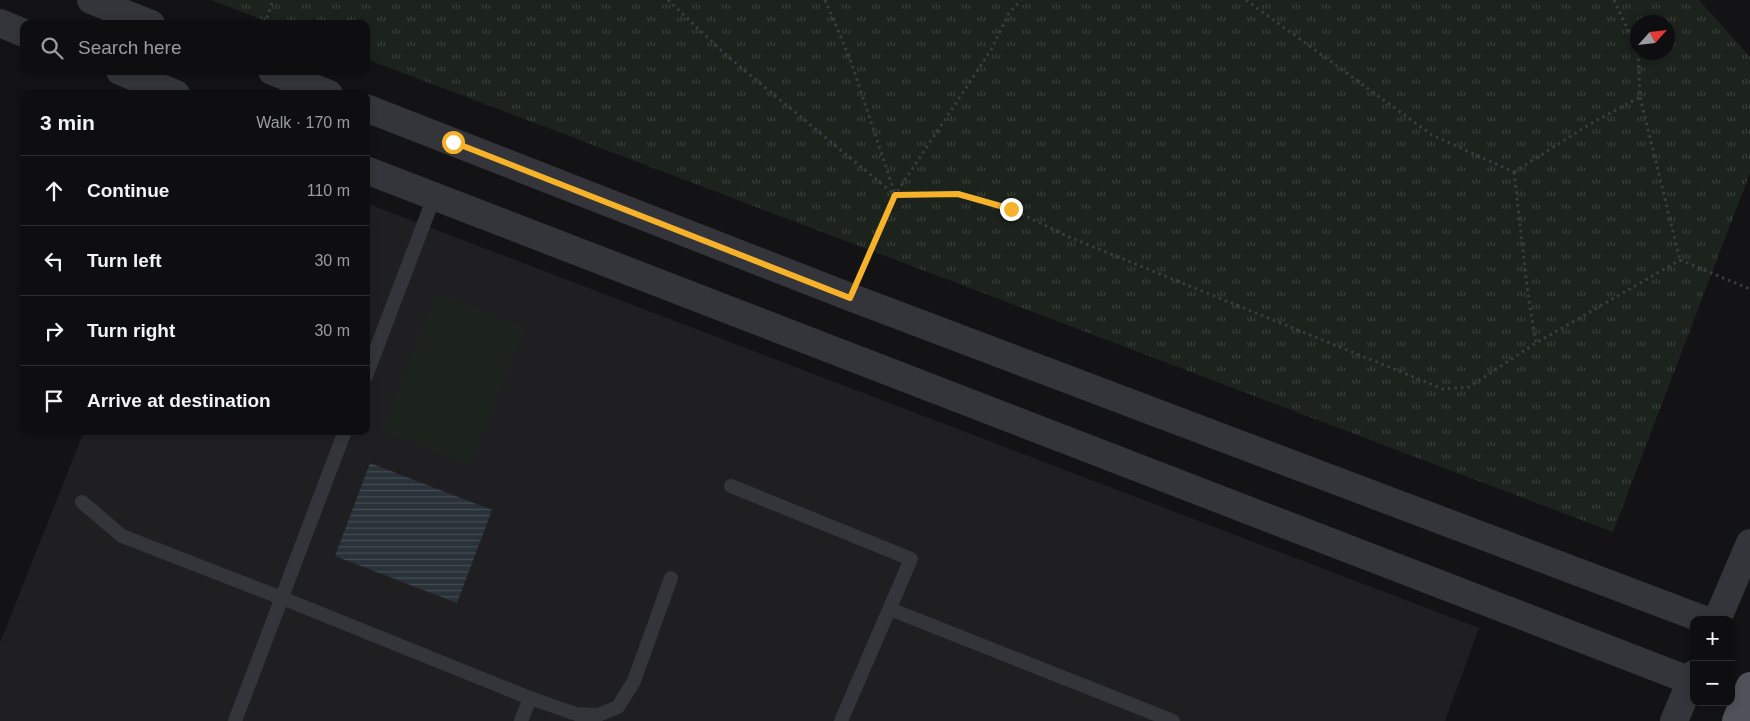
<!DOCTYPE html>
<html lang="en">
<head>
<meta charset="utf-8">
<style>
	body { margin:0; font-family:Helvetica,sans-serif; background:#171719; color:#f1f3f6 }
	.controls { position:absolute; right:15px; bottom:15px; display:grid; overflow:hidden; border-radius:10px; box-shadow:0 2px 8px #0003 }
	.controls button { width:45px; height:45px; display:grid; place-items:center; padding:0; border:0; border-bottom:1px solid #2e2e30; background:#0e0e10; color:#f1f3f6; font:25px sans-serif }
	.compass { position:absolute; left:1630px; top:15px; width:45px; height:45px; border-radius:50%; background:#0e0e10; box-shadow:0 2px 8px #0003; rotate:63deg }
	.stop { position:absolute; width:15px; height:15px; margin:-11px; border:4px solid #f6b329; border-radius:50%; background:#fff }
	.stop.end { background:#f6b329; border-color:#fff; box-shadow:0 1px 5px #0008 }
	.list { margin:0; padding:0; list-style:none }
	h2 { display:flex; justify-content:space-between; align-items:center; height:65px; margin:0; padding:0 20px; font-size:21px }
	h2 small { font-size:16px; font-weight:400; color:#9b9c9f }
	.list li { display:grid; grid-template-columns:32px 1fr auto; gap:15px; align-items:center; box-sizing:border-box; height:70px; padding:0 20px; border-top:1px solid #2e2e30 }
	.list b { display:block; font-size:19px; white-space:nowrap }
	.list em { font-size:16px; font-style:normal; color:#9b9c9f }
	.icon { flex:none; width:28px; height:28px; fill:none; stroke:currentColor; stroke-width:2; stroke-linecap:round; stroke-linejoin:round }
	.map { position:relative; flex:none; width:1750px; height:721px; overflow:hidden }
	.search { position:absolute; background:#0e0e10; box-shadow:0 2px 8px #0003; left:20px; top:20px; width:350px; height:55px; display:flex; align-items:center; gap:12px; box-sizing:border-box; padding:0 18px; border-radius:10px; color:#9b9c9f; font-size:19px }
	.panel { position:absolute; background:#0e0e10; box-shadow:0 2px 8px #0003; left:20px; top:90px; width:350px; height:345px; border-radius:10px }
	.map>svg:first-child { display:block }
	.built { fill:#1f1f22 }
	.grass { fill:#1b231c }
	.park { fill:url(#park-tufts); fill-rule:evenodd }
	.water { fill:url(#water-rules) }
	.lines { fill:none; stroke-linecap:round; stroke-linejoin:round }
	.path { stroke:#3a3c41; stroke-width:3; stroke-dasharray:2.5 4; stroke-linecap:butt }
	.service { stroke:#34353a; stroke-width:14 }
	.tertiary { stroke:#34353a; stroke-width:28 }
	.primary { stroke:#505259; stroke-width:28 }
	.route { stroke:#f6b329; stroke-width:6 }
</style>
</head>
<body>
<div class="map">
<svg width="1750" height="721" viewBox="0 0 1750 721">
	<defs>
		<pattern id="park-tufts" width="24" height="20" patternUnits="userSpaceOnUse" patternTransform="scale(1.25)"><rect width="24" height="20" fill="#1b231c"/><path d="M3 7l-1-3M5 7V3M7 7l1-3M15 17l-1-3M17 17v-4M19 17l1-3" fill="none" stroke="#39403b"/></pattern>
		<pattern id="water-rules" width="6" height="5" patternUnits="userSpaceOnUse" patternTransform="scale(1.25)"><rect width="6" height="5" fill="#293139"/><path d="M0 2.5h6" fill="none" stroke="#454c53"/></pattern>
	</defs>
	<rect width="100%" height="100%" fill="#131315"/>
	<path class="built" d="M366,203L1479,628L1445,721H0V643L84,431H366Z"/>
	<path class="grass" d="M437,293L524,328L470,465L383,430Z"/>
	<path class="park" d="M211,0H1699L1750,57V173L1613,532L366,59V24H274ZM1638,22H1668V52H1638Z"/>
	<path class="water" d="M370,463L492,510L457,603L335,556Z"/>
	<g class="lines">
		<g class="path">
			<path d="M668,0L726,55L895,195L958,194L1011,209L1069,237L1443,389L1469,387L1536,343L1680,260"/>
			<path d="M825,0L850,59L895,194"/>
			<path d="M1246,0L1432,135L1514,172"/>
			<path d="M1614,0L1638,51"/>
			<path d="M265,24L273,0"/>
			<path d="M1638,52L1640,97L1680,260"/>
			<path d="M1514,172L1528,295L1536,343"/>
			<path d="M1514,172L1590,124L1640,97"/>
			<path d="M1680,260L1750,289"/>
			<path d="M860,274L895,195L991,50L1009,13L1021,0"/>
		</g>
		<g class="service">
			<path d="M366,376L434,197"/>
			<path d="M731,486L911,559L841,721"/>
			<path d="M82,502L122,536L282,598L530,698L576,714L598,715L618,707L634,681L671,578"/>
			<path d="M890,609L1173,721"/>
			<path d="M235,721L345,431"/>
			<path d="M521,721L530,698"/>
		</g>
		<g class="tertiary">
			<path d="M91,0L151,24"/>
			<path d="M0,23L24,33"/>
			<path d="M120,71L176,94"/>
			<path d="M272,71L329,94"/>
			<path d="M366,108L850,297L1705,620"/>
			<path d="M366,170L1691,681"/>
			<path d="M1717,620L1750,543"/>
			<path d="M1674,721L1694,674"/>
		</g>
		<path class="primary" d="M1736,721L1750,686"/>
	</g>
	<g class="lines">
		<path class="route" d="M453,142L850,298L895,195L958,194L1011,209"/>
	</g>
</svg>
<div class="controls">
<button>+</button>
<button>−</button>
</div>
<svg class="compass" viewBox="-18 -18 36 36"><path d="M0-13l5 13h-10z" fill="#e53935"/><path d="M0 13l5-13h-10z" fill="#9b9c9f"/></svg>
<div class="stop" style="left:453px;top:142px"></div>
<div class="stop end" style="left:1011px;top:209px"></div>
<div class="search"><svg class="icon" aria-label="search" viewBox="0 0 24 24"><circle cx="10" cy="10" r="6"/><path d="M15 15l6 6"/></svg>Search here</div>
<section class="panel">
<h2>3 min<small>Walk · 170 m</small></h2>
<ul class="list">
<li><svg class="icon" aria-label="ahead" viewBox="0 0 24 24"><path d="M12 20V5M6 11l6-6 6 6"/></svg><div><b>Continue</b></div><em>110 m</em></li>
<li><svg class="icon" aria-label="left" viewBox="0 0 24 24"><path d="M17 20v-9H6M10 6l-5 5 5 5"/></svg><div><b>Turn left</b></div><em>30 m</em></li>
<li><svg class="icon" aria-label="right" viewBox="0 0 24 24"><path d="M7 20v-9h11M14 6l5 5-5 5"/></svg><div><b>Turn right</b></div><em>30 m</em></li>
<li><svg class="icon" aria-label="arrive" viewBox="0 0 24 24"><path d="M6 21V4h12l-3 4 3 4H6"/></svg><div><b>Arrive at destination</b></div></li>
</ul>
</section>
</div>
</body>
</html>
